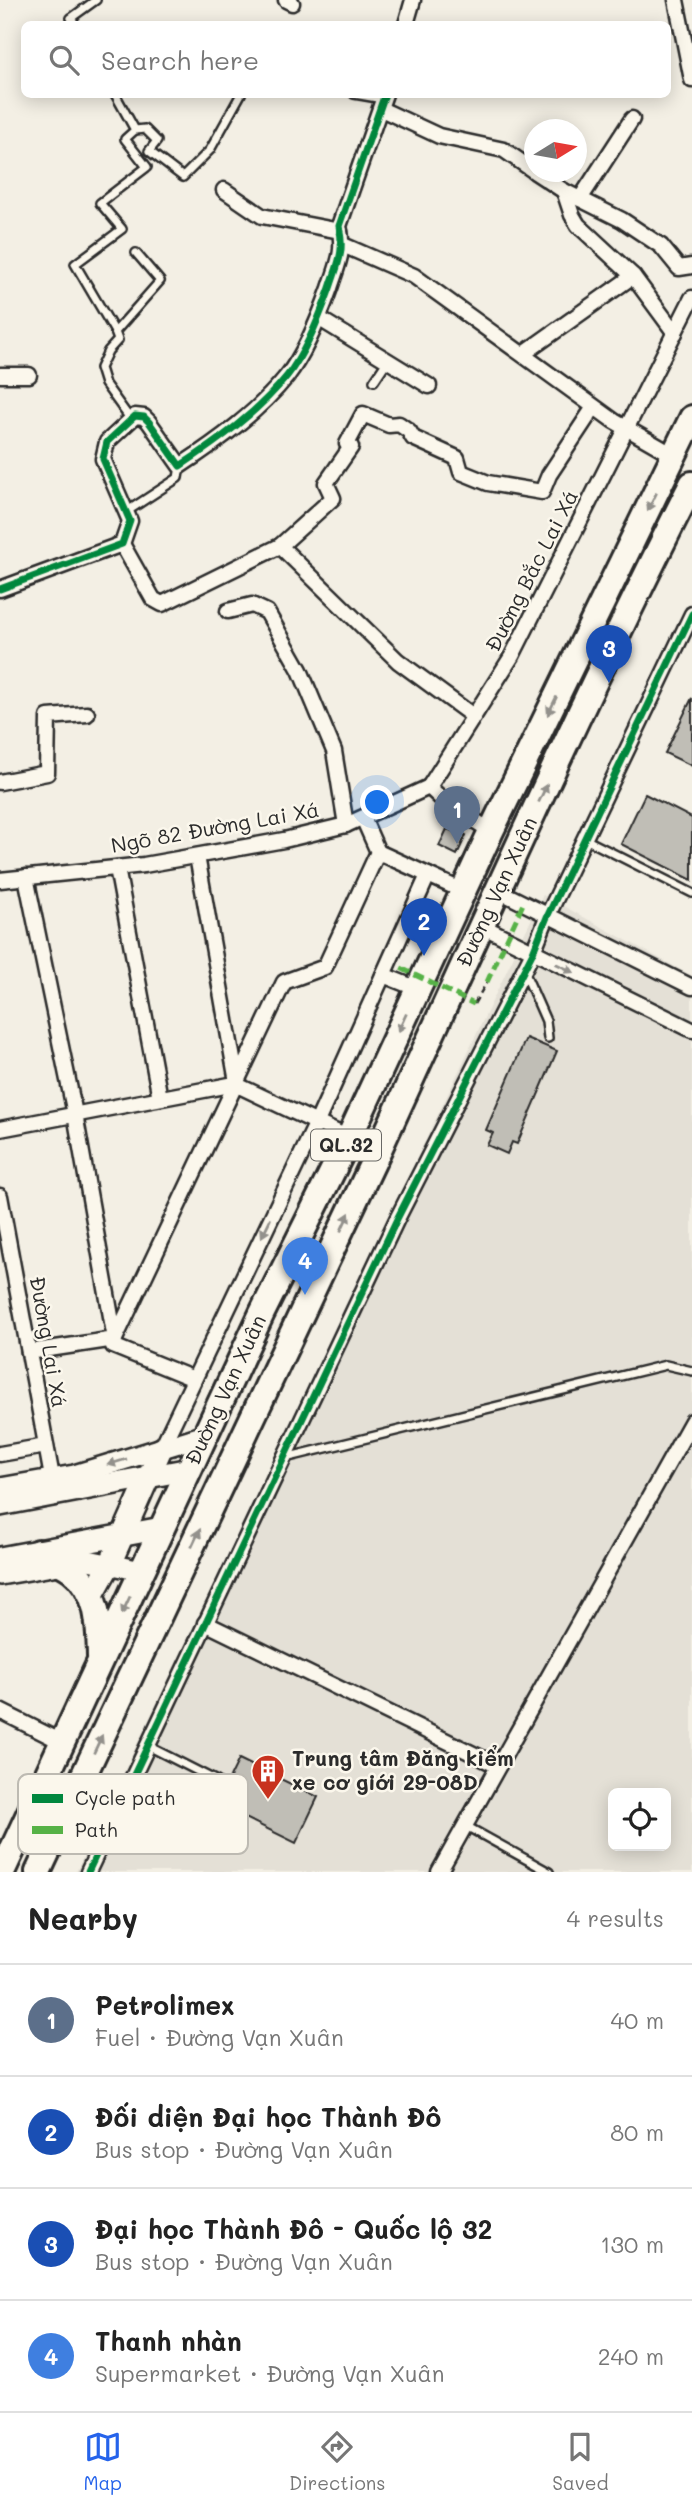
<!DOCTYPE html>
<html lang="en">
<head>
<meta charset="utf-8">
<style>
	body { margin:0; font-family:Mali,sans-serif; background:#f2f2f2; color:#222 }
	.controls { position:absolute; right:21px; bottom:21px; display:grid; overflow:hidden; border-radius:10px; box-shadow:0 4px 18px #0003 }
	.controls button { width:63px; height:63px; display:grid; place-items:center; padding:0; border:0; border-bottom:2px solid #e0e0e0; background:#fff; color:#222; font:35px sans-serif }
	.compass { position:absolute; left:524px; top:119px; width:63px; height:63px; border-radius:50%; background:#fff; box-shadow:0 4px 18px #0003; rotate:79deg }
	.you { position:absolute; left:378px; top:803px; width:24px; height:24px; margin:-18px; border:5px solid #fff; border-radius:50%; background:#1a73e8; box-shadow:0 0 0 10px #1a73e833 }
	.badge { display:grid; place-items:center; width:46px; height:46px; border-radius:50%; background:#2563eb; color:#fff; font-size:23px; font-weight:700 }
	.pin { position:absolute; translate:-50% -58px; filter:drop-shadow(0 2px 4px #0008) }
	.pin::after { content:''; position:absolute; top:37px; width:24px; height:21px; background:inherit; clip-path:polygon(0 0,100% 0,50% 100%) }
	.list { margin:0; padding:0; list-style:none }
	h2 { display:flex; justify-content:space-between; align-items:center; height:91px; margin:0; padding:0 28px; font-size:30px }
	h2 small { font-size:23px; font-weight:400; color:#767676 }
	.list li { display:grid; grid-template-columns:46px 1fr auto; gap:21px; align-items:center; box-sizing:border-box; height:112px; padding:0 28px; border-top:2px solid #e0e0e0 }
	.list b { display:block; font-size:26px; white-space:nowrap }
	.list p { margin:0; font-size:23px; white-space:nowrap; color:#767676 }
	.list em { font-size:23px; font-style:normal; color:#767676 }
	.icon { flex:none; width:38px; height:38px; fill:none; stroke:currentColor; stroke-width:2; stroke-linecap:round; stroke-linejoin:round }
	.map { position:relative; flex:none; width:692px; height:1872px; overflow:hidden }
	.search { position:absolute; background:#fff; box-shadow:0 4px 18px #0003; left:21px; right:21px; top:21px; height:77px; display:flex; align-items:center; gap:18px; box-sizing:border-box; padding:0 24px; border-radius:10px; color:#767676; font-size:26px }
	.sheet { height:539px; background:#fff }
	nav { display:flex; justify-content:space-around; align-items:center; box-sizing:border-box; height:98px; border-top:2px solid #e0e0e0; background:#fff; font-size:19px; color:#767676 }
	nav a { display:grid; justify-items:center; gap:4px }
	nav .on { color:#2563eb }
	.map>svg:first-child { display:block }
	.built { fill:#e4e0d6; fill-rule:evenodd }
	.building { fill:#c0beb6; stroke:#2b2b2b; stroke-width:2 }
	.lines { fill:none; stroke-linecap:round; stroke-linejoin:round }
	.lane-casing { stroke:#2b2b2b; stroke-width:12 }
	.street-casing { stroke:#2b2b2b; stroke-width:19 }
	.secondary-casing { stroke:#2b2b2b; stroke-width:24 }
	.primary-casing { stroke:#2b2b2b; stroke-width:26 }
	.highway-casing { stroke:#2b2b2b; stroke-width:30 }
	.path { stroke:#2b2b2b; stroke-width:2.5; stroke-dasharray:7 5; stroke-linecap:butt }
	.lane { stroke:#fbf7ec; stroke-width:7 }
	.street { stroke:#fbf7ec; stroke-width:14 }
	.secondary { stroke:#fbf7ec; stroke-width:19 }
	.primary { stroke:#fbf7ec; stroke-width:21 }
	.highway { stroke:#fbf7ec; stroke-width:24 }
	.quiet { stroke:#56b246; stroke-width:5; stroke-dasharray:10 5; stroke-linecap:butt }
	.cycleway-casing { stroke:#fbf7ec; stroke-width:11 }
	.cycleway { stroke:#00873e; stroke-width:7 }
	.oneway { fill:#93918c }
	.labels { text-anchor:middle; stroke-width:5; stroke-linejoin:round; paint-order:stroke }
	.shield { fill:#fbf7ec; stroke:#696865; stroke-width:2 }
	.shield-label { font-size:19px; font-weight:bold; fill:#2b2b2b }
	.street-label { font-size:21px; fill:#2b2b2b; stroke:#fbf7ec }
	.poi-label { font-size:21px; font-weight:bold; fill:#2b2b2b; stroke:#fbf7ec; text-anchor:start }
	.key { fill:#fbf7ec; stroke:#bdbab2; stroke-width:2 }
	.key-label { font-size:19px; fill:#2b2b2b }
</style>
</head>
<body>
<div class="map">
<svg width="692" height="1872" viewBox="0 0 692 1872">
	<rect width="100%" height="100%" fill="#f3efe4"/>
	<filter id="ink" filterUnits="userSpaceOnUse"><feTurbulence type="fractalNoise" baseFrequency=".0143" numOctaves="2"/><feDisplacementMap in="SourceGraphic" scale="14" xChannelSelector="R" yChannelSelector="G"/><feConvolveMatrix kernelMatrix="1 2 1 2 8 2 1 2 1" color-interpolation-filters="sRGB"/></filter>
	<g filter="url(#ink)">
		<path class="built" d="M543,895L692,976V1872H76ZM613,1793H666V1846H613Z"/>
		<g class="building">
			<path d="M692,698V766L665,753Z"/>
			<path d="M645,794L692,818V880L621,844Z"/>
			<path d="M447,829L466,835L457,855L439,846Z"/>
			<path d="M526,1038L557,1051L517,1144L512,1142L507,1154L487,1145L493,1133L486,1130Z"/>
			<path d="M239,1759L318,1797L296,1843L217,1804Z"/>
		</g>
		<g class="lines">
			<defs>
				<g id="lane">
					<path d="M75,24L71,18L96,0"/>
					<path d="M354,94L383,99"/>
					<path d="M135,130L145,129L157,141L149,151L183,177L210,150L241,94"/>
					<path d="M115,332L75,264L122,229L100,203L147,167L125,139L135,130L115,94"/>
					<path d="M374,381L388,360"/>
					<path d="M131,420L105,384L100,368L108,351L118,340L115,332L160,281L136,253"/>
					<path d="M126,512L178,478L180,466"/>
					<path d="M585,839L692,893"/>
					<path d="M524,971L546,1021L548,1038"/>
					<path d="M285,1458L666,1365L692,1371"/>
					<path d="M148,1746L217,1781"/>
					<path d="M466,1826L549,1872"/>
				</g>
				<g id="street">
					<path d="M286,0L292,3"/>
					<path d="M676,0L692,80"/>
					<path d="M406,24L413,0"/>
					<path d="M381,109L439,136L504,150L534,171"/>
					<path d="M535,172L564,191L622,220L661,246L679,268L692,266"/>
					<path d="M224,190L262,216L340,231"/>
					<path d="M564,191L572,215L578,225L633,276"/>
					<path d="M580,199L632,119"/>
					<path d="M343,245L414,276L614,421L675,456"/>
					<path d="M320,319L429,386"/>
					<path d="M523,354L633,276L675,333"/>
					<path d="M0,375H29"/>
					<path d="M347,444L363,414L389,425L399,424L409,431L413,438L457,458L461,472L488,483L542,492L549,475L594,407"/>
					<path d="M122,544L153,599L162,604L280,546L333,498L326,483L351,447"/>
					<path d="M280,546L398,661L473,716"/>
					<path d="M0,589L122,544L130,521L103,459L107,442L135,416L144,417L149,422L180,466C218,441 258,412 287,376C306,352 320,316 330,288C338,263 345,252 339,226L385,94"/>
					<path d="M228,611L252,605L267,612L300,670L334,751L346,825"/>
					<path d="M0,782L47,773L48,717L87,714"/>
					<path d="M429,787L512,656L692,298"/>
					<path d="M429,787L445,802L491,831"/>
					<path d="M197,856L237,1082"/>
					<path d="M117,868L160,1098"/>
					<path d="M428,875L463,891"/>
					<path d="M26,877L75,1114L115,1339L29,1352"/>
					<path d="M0,880L144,865L284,840L346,825L429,787"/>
					<path d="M497,890L692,987"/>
					<path d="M482,926L692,1030"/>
					<path d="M383,975L418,989"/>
					<path d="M0,1129L235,1084L349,1138"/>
					<path d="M0,1196L54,1488"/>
					<path d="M194,1379L113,1346L115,1339L284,982L325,967L378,852L363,818"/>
					<path d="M161,1449L317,1122L428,875L378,852"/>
					<path d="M0,1454L46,1446"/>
					<path d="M205,1623L498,1766"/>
					<path d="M0,1711L62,1742"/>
					<path d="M88,1872L397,1219L533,952L547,917L692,614"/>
					<path d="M439,1872L692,1421"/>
				</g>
				<g id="secondary">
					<path d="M0,1488L74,1475L205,1435"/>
					<path d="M0,1575L88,1560L142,1571"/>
				</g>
				<g id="primary">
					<path d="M0,1505L190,1469"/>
					<path d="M0,1558L162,1528"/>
					<path d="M92,1596L110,1564L161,1449"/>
				</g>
				<g id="highway">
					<path d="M38,1552C49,1558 63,1563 72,1570C99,1591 99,1626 100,1656"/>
					<path d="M2,1872L262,1313L349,1138L491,831L692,418"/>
					<path d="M38,1872C151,1633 265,1394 377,1154C480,930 580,704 692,484"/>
				</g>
			</defs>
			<use href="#lane" class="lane-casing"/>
			<use href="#street" class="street-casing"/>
			<use href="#secondary" class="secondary-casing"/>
			<use href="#primary" class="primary-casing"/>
			<use href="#highway" class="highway-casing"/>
			<path class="path" d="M474,1004L487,982"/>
			<use href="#lane" class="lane"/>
			<use href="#street" class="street"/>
			<use href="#secondary" class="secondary"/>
			<use href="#primary" class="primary"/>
			<use href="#highway" class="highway"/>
			<g class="quiet">
				<path d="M401,968L474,1004"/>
				<path d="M487,982L523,904"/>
			</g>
			<defs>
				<g id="cycleway">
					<path d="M0,589L122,544L130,521L103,459L107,442L135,416L144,417L149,422L180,466C218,441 258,412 287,376C306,352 320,316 330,288C338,263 345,252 339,226L385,94"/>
					<path d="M88,1872L397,1219L533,952L547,917L692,614"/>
				</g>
			</defs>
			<use href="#cycleway" class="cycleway-casing"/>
			<use href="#cycleway" class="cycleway"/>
		</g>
		<defs><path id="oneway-solid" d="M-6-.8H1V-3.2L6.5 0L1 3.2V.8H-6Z" transform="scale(1.75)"/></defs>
		<g class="oneway">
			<use href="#oneway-solid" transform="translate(652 502) rotate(116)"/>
			<use href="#oneway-solid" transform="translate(552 706) rotate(116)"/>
			<use href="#oneway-solid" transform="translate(543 793) rotate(-65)"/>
			<use href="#oneway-solid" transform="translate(565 968) rotate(26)"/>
			<use href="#oneway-solid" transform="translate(402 1023) rotate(115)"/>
			<use href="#oneway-solid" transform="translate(345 1222) rotate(-65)"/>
			<use href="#oneway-solid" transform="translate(266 1228) rotate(116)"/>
			<use href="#oneway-solid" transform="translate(117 1462) rotate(163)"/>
			<use href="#oneway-solid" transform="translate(196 1538) rotate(-65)"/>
			<use href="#oneway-solid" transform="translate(126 1605) rotate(115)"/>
			<use href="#oneway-solid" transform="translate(98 1744) rotate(-65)"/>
		</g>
	</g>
	<defs>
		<symbol id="building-pin" viewBox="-11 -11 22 30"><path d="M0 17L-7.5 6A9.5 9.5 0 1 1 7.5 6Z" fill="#c8321e" stroke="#fbf7ec"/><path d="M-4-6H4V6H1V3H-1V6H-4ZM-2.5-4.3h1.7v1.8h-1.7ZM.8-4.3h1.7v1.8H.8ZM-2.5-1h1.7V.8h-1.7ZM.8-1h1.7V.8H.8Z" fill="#fff"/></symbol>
	</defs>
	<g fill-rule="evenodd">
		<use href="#building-pin" x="249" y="1752" width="38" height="52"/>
	</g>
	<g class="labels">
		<rect class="shield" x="311" y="1129.5" width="70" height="31" rx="5"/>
		<g class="shield-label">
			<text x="346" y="1152">QL.32</text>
		</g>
		<g class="street-label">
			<text transform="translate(532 571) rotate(-63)" y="7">Đường Bắc Lai Xá</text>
			<text transform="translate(215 828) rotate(-10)" y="7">Ngõ 82 Đường Lai Xá</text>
			<text transform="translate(497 892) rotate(-65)" y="7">Đường Vạn Xuân</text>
			<text transform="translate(48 1342) rotate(80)" y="7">Đường Lai Xá</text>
			<text transform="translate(226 1390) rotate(-65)" y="7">Đường Vạn Xuân</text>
		</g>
		<g class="poi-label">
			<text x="292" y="1766">Trung tâm Đăng kiểm<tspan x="292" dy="24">xe cơ giới 29-08D</tspan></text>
		</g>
	</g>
	<rect x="18" y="1774" width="230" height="80" rx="10" class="key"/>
	<rect x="32" y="1794" width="31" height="9" fill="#00873e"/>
	<rect x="32" y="1826" width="31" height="8" fill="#56b246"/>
	<g class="key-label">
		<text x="75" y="1805">Cycle path</text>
		<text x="75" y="1837">Path</text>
	</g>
</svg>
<div class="controls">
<button><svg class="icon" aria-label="locate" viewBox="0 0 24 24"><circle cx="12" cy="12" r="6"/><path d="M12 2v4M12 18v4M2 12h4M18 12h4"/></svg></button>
</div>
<svg class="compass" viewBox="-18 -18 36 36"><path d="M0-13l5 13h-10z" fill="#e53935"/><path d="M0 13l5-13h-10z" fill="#767676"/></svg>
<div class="you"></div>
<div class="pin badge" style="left:457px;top:844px;background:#5c6f8a">1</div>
<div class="pin badge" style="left:424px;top:956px;background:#1a4fb4">2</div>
<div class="pin badge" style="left:609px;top:683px;background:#1a4fb4">3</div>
<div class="pin badge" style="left:305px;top:1295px;background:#3f7fe0">4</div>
<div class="search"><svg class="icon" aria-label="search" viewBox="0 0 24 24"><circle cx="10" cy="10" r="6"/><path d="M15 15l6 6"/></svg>Search here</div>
</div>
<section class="sheet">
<h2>Nearby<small>4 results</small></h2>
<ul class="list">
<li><span class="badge" style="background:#5c6f8a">1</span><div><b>Petrolimex</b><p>Fuel · Đường Vạn Xuân</p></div><em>40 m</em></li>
<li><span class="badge" style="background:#1a4fb4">2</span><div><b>Đối diện Đại học Thành Đô</b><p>Bus stop · Đường Vạn Xuân</p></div><em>80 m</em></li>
<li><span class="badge" style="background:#1a4fb4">3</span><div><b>Đại học Thành Đô - Quốc lộ 32</b><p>Bus stop · Đường Vạn Xuân</p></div><em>130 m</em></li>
<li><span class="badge" style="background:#3f7fe0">4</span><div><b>Thanh nhàn</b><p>Supermarket · Đường Vạn Xuân</p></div><em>240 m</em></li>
</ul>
</section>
<nav>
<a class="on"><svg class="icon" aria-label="map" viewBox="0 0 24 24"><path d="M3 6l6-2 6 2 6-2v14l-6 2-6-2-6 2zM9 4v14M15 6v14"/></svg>Map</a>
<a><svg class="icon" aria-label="directions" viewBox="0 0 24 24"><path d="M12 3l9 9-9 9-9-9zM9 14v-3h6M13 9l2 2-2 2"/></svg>Directions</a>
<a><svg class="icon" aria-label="saved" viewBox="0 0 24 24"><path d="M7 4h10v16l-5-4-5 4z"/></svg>Saved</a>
</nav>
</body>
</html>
